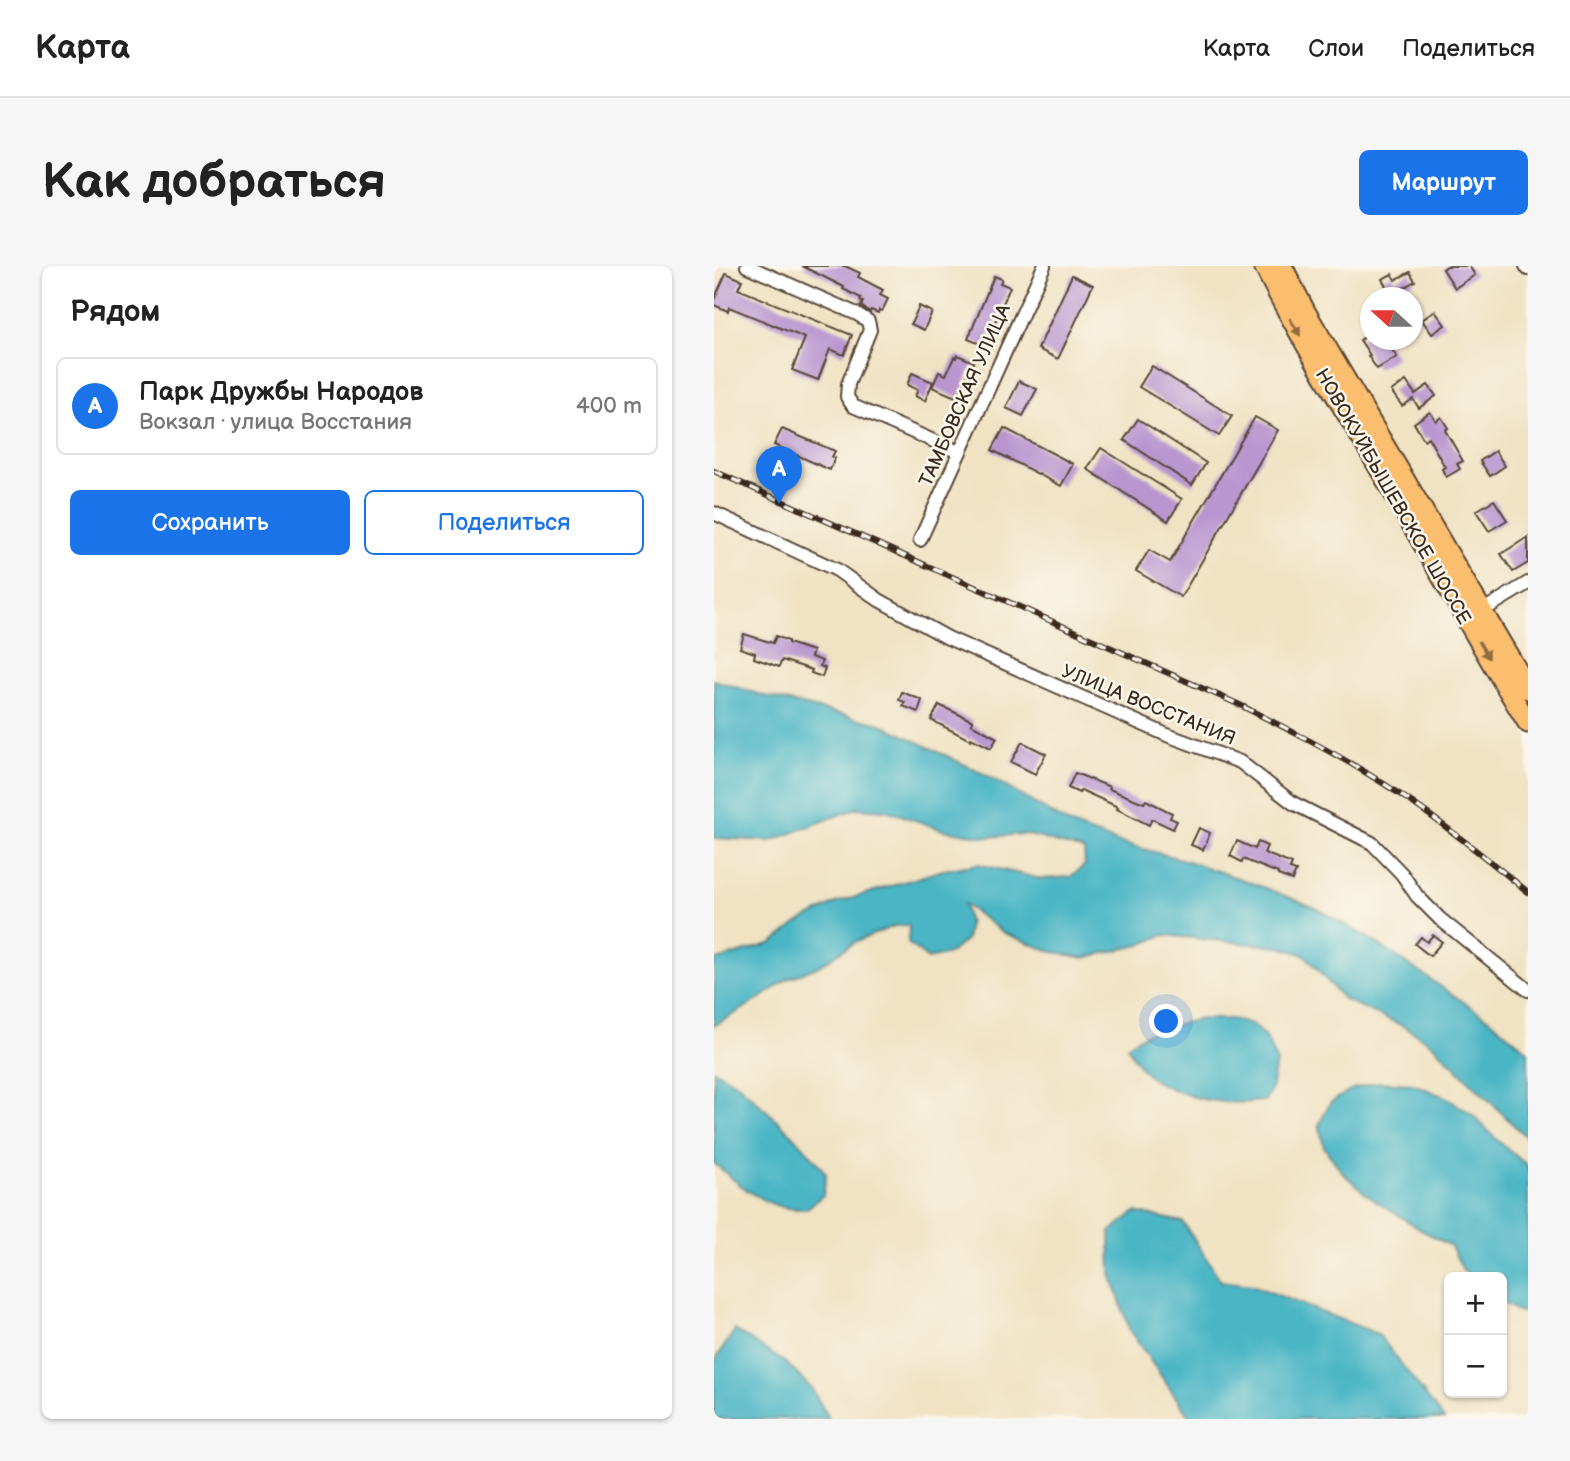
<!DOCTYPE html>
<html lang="ru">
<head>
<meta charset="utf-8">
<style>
	body { margin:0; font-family:"Balsamiq Sans",sans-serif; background:#f6f6f6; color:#222 }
	.controls { position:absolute; right:21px; bottom:21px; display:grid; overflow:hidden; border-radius:10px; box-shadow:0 2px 5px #0004 }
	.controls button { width:63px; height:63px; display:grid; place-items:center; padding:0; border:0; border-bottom:2px solid #e0e0e0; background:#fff; color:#222; font:35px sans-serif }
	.compass { position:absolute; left:646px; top:21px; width:63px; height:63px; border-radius:50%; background:#fff; box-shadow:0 2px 5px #0004; rotate:291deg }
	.you { position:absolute; left:453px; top:756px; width:24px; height:24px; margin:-18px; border:5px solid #fff; border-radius:50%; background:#1a73e8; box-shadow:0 0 0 10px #1a73e833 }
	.badge { display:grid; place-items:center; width:46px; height:46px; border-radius:50%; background:#1a73e8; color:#fff; font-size:23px; font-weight:700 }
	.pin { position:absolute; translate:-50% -58px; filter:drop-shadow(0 2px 4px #0008) }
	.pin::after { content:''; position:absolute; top:37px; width:24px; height:21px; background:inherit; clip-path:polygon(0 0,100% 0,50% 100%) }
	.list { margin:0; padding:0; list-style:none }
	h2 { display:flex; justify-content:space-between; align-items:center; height:91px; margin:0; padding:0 28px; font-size:30px }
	h2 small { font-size:23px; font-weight:400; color:#767676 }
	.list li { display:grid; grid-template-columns:46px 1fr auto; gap:21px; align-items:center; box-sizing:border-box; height:98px; margin:0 14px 14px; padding:0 14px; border:2px solid #e0e0e0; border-radius:10px }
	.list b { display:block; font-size:26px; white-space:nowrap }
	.list p { margin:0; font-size:23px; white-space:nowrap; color:#767676 }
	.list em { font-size:23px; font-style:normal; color:#767676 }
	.actions { display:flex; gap:14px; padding:21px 28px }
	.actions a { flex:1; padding:16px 0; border:2px solid #1a73e8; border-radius:10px; text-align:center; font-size:24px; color:#1a73e8 }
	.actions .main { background:#1a73e8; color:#fff }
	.map { position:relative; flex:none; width:814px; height:1153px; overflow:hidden; border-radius:10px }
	header { display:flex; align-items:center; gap:42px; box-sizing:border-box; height:98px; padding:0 35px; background:#fff; border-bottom:2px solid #e0e0e0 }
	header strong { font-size:33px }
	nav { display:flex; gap:38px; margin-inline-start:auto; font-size:24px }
	.intro { display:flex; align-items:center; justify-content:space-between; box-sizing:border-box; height:168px; padding:0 42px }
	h1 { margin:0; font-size:49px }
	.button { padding:18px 32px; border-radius:10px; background:#1a73e8; color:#fff; font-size:24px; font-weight:700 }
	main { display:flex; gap:42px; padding:0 42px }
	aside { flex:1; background:#fff; border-radius:10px; box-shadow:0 2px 5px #0004 }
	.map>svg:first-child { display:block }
	.water { fill:#48b5c5; stroke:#427072; stroke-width:2 }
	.building { fill:#ba96d0 }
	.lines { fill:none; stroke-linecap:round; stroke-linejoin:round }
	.street-casing { stroke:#564637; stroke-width:16 }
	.primary-casing { stroke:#564637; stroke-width:23 }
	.street { stroke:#fff; stroke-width:12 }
	.primary { stroke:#fbbd6e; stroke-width:19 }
	.rail-casing { stroke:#3b2a1e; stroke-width:6 }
	.rail { stroke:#fbf7ec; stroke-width:3.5; stroke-dasharray:10; stroke-linecap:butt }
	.oneway { fill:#916c42 }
	.labels { text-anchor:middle; stroke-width:5; stroke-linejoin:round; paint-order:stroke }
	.street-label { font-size:19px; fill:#3b2a1e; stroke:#fbf7ec }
</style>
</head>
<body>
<header>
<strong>Карта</strong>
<nav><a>Карта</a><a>Слои</a><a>Поделиться</a></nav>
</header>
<div class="intro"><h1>Как добраться</h1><a class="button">Маршрут</a></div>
<main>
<aside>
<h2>Рядом<small></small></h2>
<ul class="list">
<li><span class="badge">A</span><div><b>Парк Дружбы Народов</b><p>Вокзал · улица Восстания</p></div><em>400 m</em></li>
</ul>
<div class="actions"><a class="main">Сохранить</a><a>Поделиться</a></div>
</aside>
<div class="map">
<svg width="814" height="1153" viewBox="0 0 814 1153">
	<rect width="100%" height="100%" fill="#fbf7ec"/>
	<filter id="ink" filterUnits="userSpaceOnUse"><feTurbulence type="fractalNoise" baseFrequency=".0143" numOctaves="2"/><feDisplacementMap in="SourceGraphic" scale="14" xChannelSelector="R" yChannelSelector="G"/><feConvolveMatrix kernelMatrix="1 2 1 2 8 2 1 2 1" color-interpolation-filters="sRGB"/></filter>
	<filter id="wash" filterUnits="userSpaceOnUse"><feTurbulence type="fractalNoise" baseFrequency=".00686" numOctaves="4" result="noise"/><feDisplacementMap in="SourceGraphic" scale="28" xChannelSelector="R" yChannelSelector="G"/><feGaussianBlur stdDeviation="1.57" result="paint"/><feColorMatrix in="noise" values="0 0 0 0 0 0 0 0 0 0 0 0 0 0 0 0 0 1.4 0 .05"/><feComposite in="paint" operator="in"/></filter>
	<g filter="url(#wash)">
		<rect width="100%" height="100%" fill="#f0e2c3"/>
		<g class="water">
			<path d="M0,414L47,429L167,458L272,509L357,559L403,576L474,595L536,616L602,642L658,674L775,753L814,785V873L718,778L689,760L629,733L591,689L566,681L449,669L426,679L370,692L335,685L290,667L250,638L255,658L252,674L235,688L214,693L194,677L195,659L180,660L143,675L103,701L73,713L47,732L0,760V695L58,677L83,657L122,637L229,604L264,598L327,613L356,611L371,599L370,584L312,568L273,571L229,564L172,544L143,542L57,575L0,572Z"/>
			<path d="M487,753H518L541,760L553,774L562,795L557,825L550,835C515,839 486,836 454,821C450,819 444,817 440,814C428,806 420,792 413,780C433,763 461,759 487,753Z"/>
			<path d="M0,804L25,819L84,874L104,897L112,908L109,929L92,943C84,943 73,943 65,940C40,933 18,913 0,897Z"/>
			<path d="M666,816L699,818L729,830L758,848L783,874L814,900V1047L803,1045L788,1036V1011H757L749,1004L737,980L707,964L652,928L629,907L610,881L605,859L616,837L638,823Z"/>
			<path d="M421,946L469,956L507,1015L538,1019L664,1068L730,1153H477L416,1065L397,1008L396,966Z"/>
			<path d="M21,1064L72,1097L98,1123L115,1153H0V1096Z"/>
		</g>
		<g id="blocks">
			<g class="building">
				<path d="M88,0H131L146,7L144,11L169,24L166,29L174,33L168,45L165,44L164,47L157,44L156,46L147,40L149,36L146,35L147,32L129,23L130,21Z"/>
				<path d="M733,0H755L761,9L741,22L729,3Z"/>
				<path d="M696,6L701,15L677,29L668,13L678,8L681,14Z"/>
				<path d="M12,7L28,14L24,23L138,69L130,89L116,83L104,114L78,104L91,72L15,41L14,45L0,39V34Z"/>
				<path d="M358,9L379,19L344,93L324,83Z"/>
				<path d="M280,10L288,13L286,17L296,21L271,80L254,73Z"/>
				<path d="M205,40L218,46L210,64L197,58Z"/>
				<path d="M721,45L731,59L718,68L708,54Z"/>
				<path d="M656,67V74H671L683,91L663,103L654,90L656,89L646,74Z"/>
				<path d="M243,89L260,96L244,132L218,121L225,106L232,109L240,91L242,92Z"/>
				<path d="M438,100L518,150L505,170L425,121Z"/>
				<path d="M198,107L219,116L211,135L201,130L204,124L193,119Z"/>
				<path d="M305,115L323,123L309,150L292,142Z"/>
				<path d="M692,115L701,128L714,119L722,130L705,142L699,133L688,140L677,125Z"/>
				<path d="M716,146L722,155L727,151L734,162L731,164L749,195L743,198L746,203L732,211L728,203L731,201L714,171L710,174L700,157Z"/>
				<path d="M541,151L564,164L467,331L422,305L435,284L456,296Z"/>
				<path d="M424,153L492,197L478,219L410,174Z"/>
				<path d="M290,162L359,198L347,220L278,184Z"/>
				<path d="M68,163L121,185L118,191L121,192L116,204L60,179Z"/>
				<path d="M387,182L468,233L454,255L373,203Z"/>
				<path d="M781,185L791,200L776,210L766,195Z"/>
				<path d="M780,234L793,254L775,265L762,245Z"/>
				<path d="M814,271V297L799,306L787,288Z"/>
				<path d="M30,368L59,377L62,370L74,375V377L99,385L97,391L108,395L106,400L111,402L108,411L97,407L98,404L68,394L65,401L40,392L41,387L26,382Z"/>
				<path d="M188,426L208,434L204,446L189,440L191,436L185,434Z"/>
				<path d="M225,439L259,455L257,458L283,472L277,482L257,472L256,474L217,454Z"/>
				<path d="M308,476L332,488L321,508L297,496Z"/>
				<path d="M361,507L396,521L395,523L430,537L432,534L458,547L456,552L463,555L459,563L438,553L435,559L403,543L404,541L367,524L365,527L354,522Z"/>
				<path d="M485,562L496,567L489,584L477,579Z"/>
				<path d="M523,575L541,583L544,576L553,580L550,587L578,598L576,603L582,605L578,614L564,609V607L529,593L528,596L516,590Z"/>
				<path d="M719,669L728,676L716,690L701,678L707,671L713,676Z"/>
			</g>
		</g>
	</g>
	<g filter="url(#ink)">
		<use href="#blocks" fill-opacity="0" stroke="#564637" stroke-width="2"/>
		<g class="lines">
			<defs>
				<g id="street">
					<path d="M33,0L143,48L154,55L156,64L134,118L133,131L139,140L245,186"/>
					<path d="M812,0L814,3"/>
					<path d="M0,247L123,304L165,334L234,372L453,469L526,496L579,537L658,577L688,608L703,630L726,653L814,724"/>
					<path d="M206,274L330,0"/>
					<path d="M768,345L814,317"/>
				</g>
				<g id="primary">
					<path d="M550,0C590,81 640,157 685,236C728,310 769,384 814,457"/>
					<path d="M568,0L591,45L814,423"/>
				</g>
			</defs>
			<use href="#street" class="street-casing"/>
			<use href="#primary" class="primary-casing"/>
			<use href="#street" class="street"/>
			<use href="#primary" class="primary"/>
			<defs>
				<path id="rail" d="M0,205L526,439C569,461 613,482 654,508C711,542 763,585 814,626"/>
			</defs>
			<use href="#rail" class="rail-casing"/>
			<use href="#rail" class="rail"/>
		</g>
		<defs><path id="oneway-solid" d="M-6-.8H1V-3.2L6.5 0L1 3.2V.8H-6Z" transform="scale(1.75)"/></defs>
		<g class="oneway">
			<use href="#oneway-solid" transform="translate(581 61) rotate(59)"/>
			<use href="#oneway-solid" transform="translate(770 384) rotate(60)"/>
		</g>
	</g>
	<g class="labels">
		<g class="street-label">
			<text transform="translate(250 129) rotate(-66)" y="7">ТАМБОВСКАЯ УЛИЦА</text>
			<text transform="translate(680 230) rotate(60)" y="7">НОВОКУЙБЫШЕВСКОЕ ШОССЕ</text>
			<text transform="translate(435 438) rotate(22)" y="7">УЛИЦА ВОССТАНИЯ</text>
		</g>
	</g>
</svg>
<div class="controls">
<button>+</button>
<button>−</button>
</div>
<svg class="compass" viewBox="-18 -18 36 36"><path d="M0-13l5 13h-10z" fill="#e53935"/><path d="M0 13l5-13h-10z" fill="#767676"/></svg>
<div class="you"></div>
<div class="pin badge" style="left:65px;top:238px">A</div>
</div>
</main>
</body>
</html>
